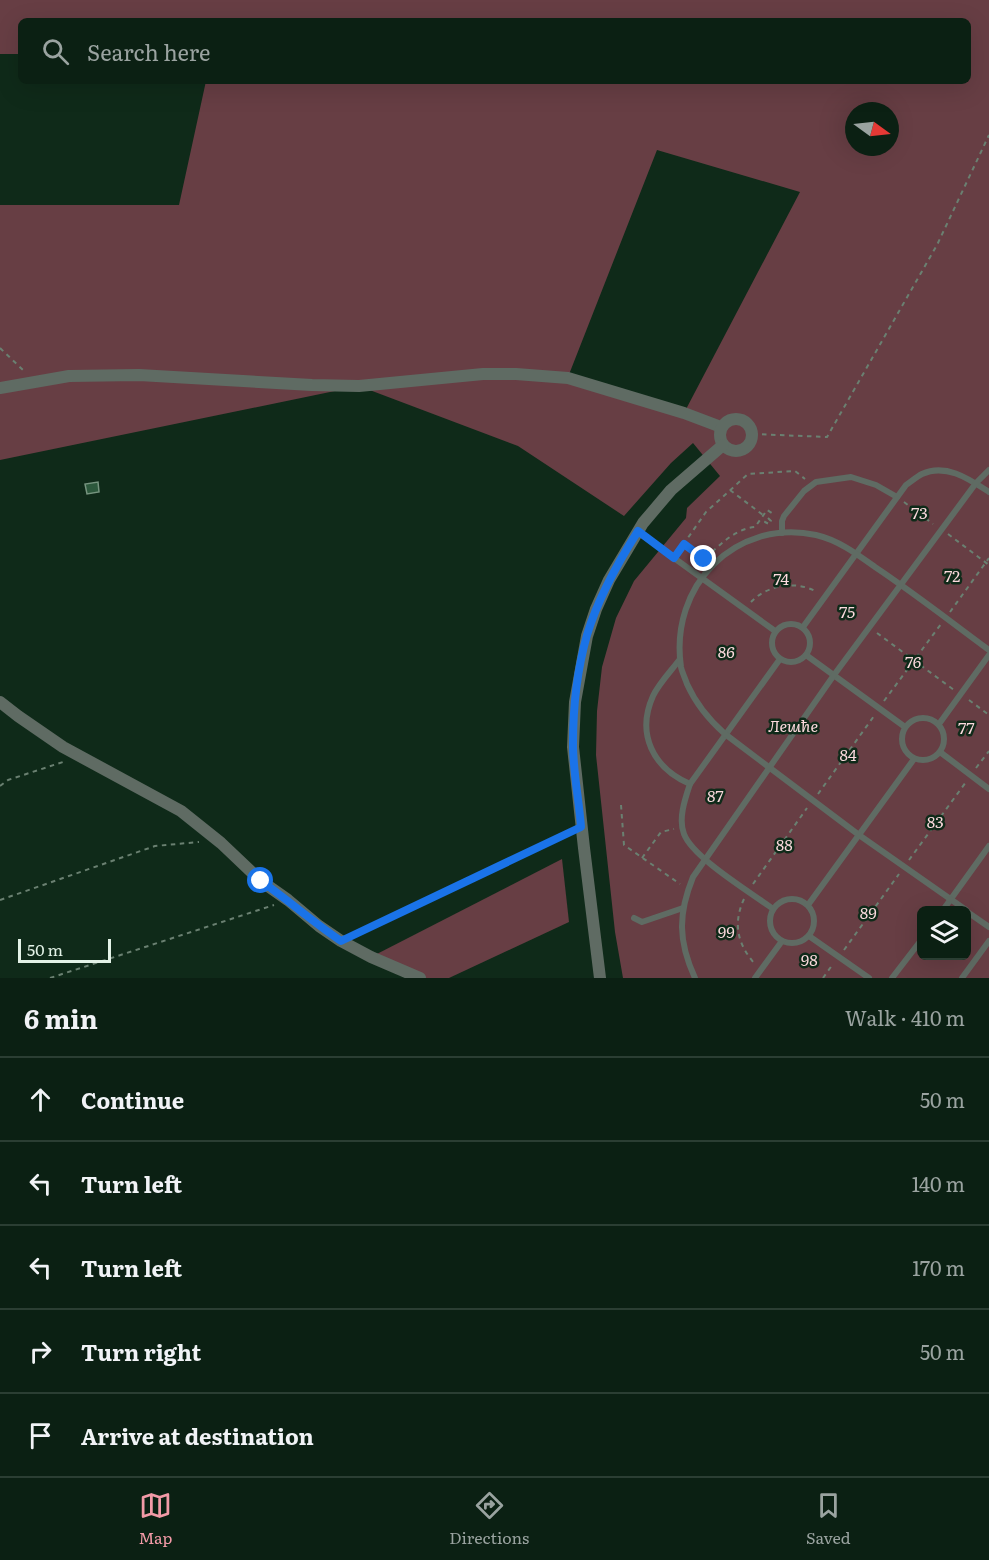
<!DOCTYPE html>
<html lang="en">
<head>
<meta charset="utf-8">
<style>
	body { margin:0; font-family:Literata,serif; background:#14281c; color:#f1f3f6 }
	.controls { position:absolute; right:18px; bottom:18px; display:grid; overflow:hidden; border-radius:9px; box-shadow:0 6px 24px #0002 }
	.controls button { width:54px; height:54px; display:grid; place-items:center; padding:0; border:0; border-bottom:2px solid #2b3e33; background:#0b2013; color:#f1f3f6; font:30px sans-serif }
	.compass { position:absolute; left:845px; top:102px; width:54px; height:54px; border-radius:50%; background:#0b2013; box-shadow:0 6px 24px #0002; rotate:105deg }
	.scale { position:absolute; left:18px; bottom:15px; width:93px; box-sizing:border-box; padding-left:6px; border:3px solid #e3f2e7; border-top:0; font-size:16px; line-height:21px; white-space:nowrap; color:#e3f2e7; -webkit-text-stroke:4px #0f2a19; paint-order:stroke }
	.stop { position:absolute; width:18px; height:18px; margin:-14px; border:4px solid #1a73e8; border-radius:50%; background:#fff }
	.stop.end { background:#1a73e8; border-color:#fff; box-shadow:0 2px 6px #0008 }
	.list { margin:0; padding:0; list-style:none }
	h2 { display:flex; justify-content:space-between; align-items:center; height:78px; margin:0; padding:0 24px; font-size:26px }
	h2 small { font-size:20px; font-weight:400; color:#9aa3a0 }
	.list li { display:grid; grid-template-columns:39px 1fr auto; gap:18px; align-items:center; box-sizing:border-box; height:84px; padding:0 24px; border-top:2px solid #2b3e33 }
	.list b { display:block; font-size:22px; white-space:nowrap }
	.list em { font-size:20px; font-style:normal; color:#9aa3a0 }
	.icon { flex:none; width:33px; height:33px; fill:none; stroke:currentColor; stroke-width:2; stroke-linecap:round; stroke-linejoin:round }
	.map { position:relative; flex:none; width:989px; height:978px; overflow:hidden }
	.search { position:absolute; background:#0b2013; box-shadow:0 6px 24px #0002; left:18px; right:18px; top:18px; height:66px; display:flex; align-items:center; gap:15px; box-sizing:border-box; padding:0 21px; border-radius:9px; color:#9aa3a0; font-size:22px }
	.sheet { height:498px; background:#0b2013 }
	nav { display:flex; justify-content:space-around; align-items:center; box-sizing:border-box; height:84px; border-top:2px solid #2b3e33; background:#0b2013; font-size:16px; color:#9aa3a0 }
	nav a { display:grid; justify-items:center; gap:3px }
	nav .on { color:#f39aa7 }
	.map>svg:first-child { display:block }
	.green { fill:#673e44; fill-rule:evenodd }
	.building { fill:#2c583c; stroke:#76947f; stroke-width:1.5 }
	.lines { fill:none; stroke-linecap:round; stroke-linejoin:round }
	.path { stroke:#6a8071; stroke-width:2; stroke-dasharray:4.5 4.5; stroke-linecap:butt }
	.service { stroke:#5f6b63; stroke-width:6 }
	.minor { stroke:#5f6b63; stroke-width:12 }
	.route { stroke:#1a73e8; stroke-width:8 }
	.labels { text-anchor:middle; stroke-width:5; stroke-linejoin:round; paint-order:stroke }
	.park-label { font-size:16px; font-style:italic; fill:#fddade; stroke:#0f2a19 }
</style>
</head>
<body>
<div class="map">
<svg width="989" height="978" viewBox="0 0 989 978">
	<rect width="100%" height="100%" fill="#0f2a19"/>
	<g class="green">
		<path d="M0,0H989V978H623L615,932L596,755L597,711L602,667L616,618L634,581L686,518L687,508L720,476L693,443L671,463L624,516L518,446L359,386L0,460V205H179L206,81H968V21H21V54H0ZM854,111H890V147H854ZM657,150L800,192L684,413L568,377ZM922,910H966V956H922Z"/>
		<path d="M562,859L569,922L449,978H420L371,957Z"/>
	</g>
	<path class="building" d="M98,482L99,492L87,494L85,484Z"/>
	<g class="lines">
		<g class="path">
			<path d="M0,348L24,371"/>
			<path d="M753,434L827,437L937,245L989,135"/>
			<path d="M730,490L763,515"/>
			<path d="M904,502L933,524"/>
			<path d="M768,518L771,521L769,524L765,522Z"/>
			<path d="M948,534L989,565"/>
			<path d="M684,544L704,559C719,546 734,529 755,527L767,510L775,515"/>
			<path d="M678,552L706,512L748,474L795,471L805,479"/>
			<path d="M751,602C767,585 796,580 817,592"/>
			<path d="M950,612L989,558"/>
			<path d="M877,633L954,690"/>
			<path d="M969,700L989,715"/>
			<path d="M884,701L941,624"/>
			<path d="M976,768L989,751"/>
			<path d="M0,786L8,780L66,761"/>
			<path d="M818,794L874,716"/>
			<path d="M621,805L624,845L680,884"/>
			<path d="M642,858L661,832L674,829"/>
			<path d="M909,860L966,782"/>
			<path d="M753,884L807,808"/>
			<path d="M744,899C733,923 737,943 754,963"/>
			<path d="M0,900L155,846L199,842"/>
			<path d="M354,935L571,832"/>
			<path d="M844,950L899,874"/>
			<path d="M50,978L274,905"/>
			<path d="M823,978L833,964"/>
		</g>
		<g class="service">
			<path d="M638,532L775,631"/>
			<path d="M782,533V521L784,516L804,491L816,482L851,477L876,485L897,497"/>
			<circle cx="791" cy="643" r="19"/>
			<path d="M803,627L906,485C911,482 916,477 922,474C946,463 969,479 989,492"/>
			<path d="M806,655L905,727"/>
			<path d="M680,659C672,670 659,683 653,696C636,734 653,768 690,784"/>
			<circle cx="923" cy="739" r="21"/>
			<path d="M939,724L989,655"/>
			<path d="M940,752L989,789"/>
			<circle cx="792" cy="921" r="22"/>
			<path d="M808,905L914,759"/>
			<path d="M773,909C752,893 693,858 684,834C678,819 685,799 690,784L780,659"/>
			<path d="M943,910L989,846"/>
			<path d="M966,910L859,835L725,734C708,719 696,704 687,684C685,678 682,672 681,667C669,586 735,518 816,535C838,540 857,554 875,567C914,593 951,622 989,650"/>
			<path d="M966,911L989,927"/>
			<path d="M634,918L642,922L683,908"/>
			<path d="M809,936L869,978"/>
			<path d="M695,978C678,941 678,914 693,877L834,675L976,483L989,470"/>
			<path d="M755,978L782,941"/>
			<path d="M892,978L922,939"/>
			<path d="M962,978L989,941"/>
		</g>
		<g class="minor">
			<path d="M0,388L69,376L139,375L312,385L359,386L483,374H516L568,378L684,413L721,427"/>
			<circle cx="736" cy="435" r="16"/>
			<path d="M0,702L18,716L63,747L181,811L221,843L261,881L288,900L319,926L341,941L371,957L420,978"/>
			<path d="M600,978L584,848L573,747L575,702L587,636L596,609L609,580L643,523L671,490L723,445"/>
		</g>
	</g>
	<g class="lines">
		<path class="route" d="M261,881C288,900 313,922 341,941L581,827C579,800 573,772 573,744C573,708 577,670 587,635C598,598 617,564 638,531L674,558L684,544L704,559"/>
	</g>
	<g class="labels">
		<g class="park-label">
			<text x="919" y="519">73</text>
			<text x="952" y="582">72</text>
			<text x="781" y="585">74</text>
			<text x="847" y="618">75</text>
			<text x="726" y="658">86</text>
			<text x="913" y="668">76</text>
			<text x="793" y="732">Лешће</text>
			<text x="966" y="734">77</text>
			<text x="848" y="761">84</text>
			<text x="715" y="802">87</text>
			<text x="935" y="828">83</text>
			<text x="784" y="851">88</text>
			<text x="868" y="919">89</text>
			<text x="726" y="938">99</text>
			<text x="809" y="966">98</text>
		</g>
	</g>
</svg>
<div class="controls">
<button><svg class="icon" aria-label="layers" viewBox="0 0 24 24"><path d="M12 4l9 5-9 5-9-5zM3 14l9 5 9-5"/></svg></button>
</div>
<svg class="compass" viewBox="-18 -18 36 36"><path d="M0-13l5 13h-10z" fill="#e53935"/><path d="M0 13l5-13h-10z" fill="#9aa3a0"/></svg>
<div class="scale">50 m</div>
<div class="stop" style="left:261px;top:881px"></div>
<div class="stop end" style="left:704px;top:559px"></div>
<div class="search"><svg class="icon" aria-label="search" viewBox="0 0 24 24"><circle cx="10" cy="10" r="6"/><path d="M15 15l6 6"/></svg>Search here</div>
</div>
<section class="sheet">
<h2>6 min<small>Walk · 410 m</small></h2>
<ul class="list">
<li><svg class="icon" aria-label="ahead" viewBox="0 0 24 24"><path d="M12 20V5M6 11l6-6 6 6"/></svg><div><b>Continue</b></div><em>50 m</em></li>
<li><svg class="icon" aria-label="left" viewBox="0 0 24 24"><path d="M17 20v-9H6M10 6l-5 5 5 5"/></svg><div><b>Turn left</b></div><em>140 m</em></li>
<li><svg class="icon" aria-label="left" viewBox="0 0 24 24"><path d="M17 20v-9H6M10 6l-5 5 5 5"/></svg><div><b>Turn left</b></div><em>170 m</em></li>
<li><svg class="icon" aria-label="right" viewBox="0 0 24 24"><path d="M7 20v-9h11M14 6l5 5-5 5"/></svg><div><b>Turn right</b></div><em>50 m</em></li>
<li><svg class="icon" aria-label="arrive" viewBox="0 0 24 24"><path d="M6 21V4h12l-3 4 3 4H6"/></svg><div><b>Arrive at destination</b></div></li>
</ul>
</section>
<nav>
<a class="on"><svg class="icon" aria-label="map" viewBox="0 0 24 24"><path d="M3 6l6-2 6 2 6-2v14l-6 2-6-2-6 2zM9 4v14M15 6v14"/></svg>Map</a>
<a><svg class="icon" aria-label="directions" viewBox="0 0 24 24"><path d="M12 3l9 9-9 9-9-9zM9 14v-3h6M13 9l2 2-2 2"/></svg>Directions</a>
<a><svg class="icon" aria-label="saved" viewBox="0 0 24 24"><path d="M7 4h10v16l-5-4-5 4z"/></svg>Saved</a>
</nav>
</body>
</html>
